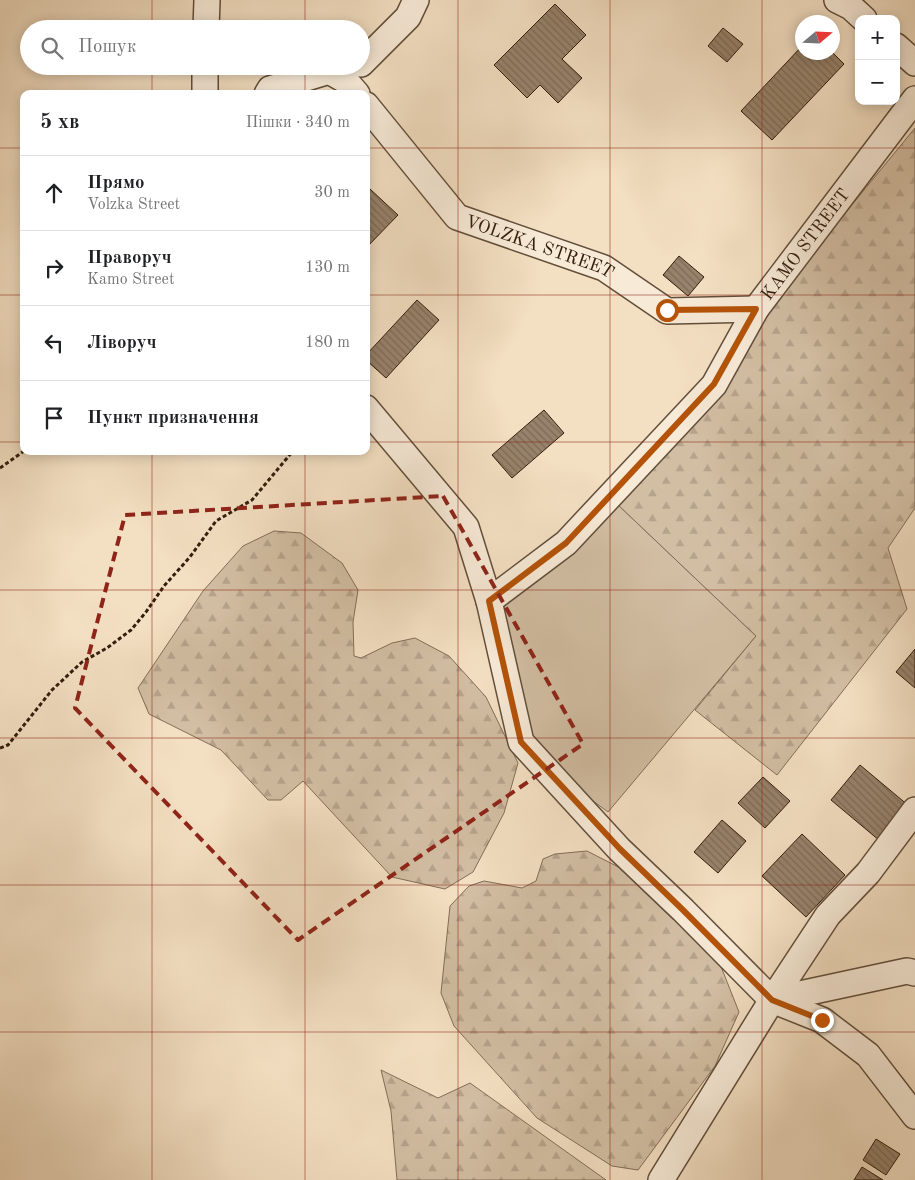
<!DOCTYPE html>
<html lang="uk">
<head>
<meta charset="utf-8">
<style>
	body { margin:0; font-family:"Old Standard TT",serif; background:#f2f2f2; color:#202124 }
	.controls { position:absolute; right:15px; top:15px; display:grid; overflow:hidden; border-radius:10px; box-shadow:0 2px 12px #0003 }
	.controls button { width:45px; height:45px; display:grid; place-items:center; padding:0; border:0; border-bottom:1px solid #e0e0e0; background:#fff; color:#202124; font:25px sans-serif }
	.compass { position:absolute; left:795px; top:15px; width:45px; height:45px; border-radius:50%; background:#fff; box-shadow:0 2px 12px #0003; rotate:71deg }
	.stop { position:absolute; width:15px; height:15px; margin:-11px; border:4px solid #b45309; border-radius:50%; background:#fff }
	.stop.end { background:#b45309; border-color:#fff; box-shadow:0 1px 5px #0008 }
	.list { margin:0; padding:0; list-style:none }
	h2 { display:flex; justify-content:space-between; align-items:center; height:65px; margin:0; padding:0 20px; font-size:21px }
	h2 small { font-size:16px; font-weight:400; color:#757577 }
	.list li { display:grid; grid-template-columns:32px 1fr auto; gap:15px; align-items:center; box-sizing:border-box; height:75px; padding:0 20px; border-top:1px solid #e0e0e0 }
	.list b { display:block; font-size:19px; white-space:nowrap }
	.list p { margin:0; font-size:16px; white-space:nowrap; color:#757577 }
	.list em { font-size:16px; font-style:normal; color:#757577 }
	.icon { flex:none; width:28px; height:28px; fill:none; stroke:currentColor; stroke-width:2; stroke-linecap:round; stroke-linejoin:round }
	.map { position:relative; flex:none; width:915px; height:1180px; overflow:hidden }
	.search { position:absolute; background:#fff; box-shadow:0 2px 12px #0003; left:20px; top:20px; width:350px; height:55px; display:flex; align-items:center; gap:12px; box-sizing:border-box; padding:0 18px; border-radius:28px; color:#757577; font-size:19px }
	.panel { position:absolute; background:#fff; box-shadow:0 2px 12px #0003; left:20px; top:90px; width:350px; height:365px; border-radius:10px }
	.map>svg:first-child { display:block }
	.green { fill:#d2bea3; stroke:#826e58 }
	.forest { fill:url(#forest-firs); stroke:#826e58 }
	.building { fill:url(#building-back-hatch); stroke:#331d0d }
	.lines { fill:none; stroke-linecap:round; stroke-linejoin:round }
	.minor-casing { stroke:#634e3a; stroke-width:28 }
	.path { stroke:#331d0d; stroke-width:3; stroke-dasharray:4 2.5; stroke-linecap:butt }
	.minor { stroke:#f7ead7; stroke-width:25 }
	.route { stroke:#b45309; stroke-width:6 }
	.marked { fill:none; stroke:#8f2418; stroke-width:4; stroke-dasharray:10 6; stroke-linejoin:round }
	.grid { fill:none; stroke:#8f2418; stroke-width:1; stroke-opacity:0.55 }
	.labels { text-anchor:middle; stroke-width:4; stroke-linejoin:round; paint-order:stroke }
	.street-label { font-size:18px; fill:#331d0d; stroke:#f7ead7 }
</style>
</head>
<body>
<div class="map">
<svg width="915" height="1180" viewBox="0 0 915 1180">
	<defs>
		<pattern id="forest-firs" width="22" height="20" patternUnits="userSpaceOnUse" patternTransform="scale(1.25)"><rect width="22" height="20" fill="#d2bea3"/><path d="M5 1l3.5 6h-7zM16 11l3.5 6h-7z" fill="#b5a38b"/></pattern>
		<pattern id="building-back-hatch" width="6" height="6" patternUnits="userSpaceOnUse" patternTransform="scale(1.25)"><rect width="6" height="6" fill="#97826b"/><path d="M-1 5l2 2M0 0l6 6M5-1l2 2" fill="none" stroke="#7c6a56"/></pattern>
	</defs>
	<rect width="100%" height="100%" fill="#f3dfc2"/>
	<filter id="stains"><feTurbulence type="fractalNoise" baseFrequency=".004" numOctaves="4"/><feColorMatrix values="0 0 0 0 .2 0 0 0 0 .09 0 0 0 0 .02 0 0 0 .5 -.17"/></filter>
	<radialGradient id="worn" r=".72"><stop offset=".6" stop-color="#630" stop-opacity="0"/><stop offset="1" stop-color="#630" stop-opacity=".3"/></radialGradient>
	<path class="green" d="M615,502L756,636L608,812L589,798L531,736L502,605Z"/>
	<g class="forest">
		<path d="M915,128V508L888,548L907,609L777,775L695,710L756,636L615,502L768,307Z"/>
		<path d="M274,531L301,533L342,563L358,590L353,622L354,656L361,658L392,643L415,638L449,656L486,697L518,763L504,813L473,872L445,889L392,877L303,781L281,800H268L221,750L149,714L138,688L203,591L243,546Z"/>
		<path d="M587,851L634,875L712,944L739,1012L715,1066L638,1170L612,1166L537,1118L454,1026L441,993L450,906L469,886L484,881L522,888L536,881L543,859L555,854Z"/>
		<path d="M381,1070L438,1098L470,1083L606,1180H397L391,1111Z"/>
	</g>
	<g class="building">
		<path d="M555,4L586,35L562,59L582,78L558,103L540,85L527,98L494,65Z"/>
		<path d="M723,28L743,44L727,62L708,46Z"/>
		<path d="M802,46V52H832L844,64L772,140L741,111Z"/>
		<path d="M370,189L398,215L366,248V193Z"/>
		<path d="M679,256L704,277L688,296L663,275Z"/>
		<path d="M417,300L439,320L386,378L366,360V355Z"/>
		<path d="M544,410L564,433L512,478L492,455Z"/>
		<path d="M915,649V688L896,672Z"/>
		<path d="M860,765L909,806L880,841L831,800Z"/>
		<path d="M763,777L790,801L765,828L738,803Z"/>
		<path d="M722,820L746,841L718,873L694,852Z"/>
		<path d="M802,834L845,875L806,917L762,876Z"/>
		<path d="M876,1139L900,1154L886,1175L863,1160Z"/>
		<path d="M862,1167L883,1180H854Z"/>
	</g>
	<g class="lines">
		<defs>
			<g id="minor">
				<path d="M837,0L851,7L864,19"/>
				<path d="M206,29L207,0"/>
				<path d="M896,46L915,63"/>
				<path d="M361,64L408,17L416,0"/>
				<path d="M205,94V66"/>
				<path d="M267,94L270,89L329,71L345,80L357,94"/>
				<path id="s1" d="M366,105L457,217L604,268L667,311L756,309"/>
				<path d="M366,408L466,527L489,601L521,742L619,849L683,910L772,1000L822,1020L868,1055L915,1116"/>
				<path id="s2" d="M489,601L566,543L714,385L756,309L915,99"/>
				<path d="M772,1000L907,971L915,973"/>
				<path d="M661,1180L772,1000L828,915L868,873L915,810"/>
			</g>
		</defs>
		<use href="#minor" class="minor-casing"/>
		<g class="path">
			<path d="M0,468L24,451"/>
			<path d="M0,748L8,745L52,690L82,662L107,648L131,630L146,612L164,586L190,557L216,521L252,500L293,451"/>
		</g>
		<use href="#minor" class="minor"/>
	</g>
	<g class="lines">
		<path class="route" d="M667,310L756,309L714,384L566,543L489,601L521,742L620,849L683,910L772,1000L822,1020"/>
	</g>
	<path class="marked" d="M443,496L583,744L298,940L75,708L125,515Z"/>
	<path class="grid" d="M152,0V29M305,0V29M458,0V1180M610,0V1180M762,0V1180M152,66V94M305,66V94M0,148H24M366,148H915M0,295H24M366,295H915M0,442H24M366,442H915M152,451V1180M305,451V1180M0,590H915M0,738H915M0,885H915M0,1032H915"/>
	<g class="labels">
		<g class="street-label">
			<text dy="6" stroke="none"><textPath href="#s2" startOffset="481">KAMO STREET</textPath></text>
			<text dy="6" stroke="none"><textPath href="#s1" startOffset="232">VOLZKA STREET</textPath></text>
		</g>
	</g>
	<rect width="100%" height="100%" filter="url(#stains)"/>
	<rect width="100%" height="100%" fill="url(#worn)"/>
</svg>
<div class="controls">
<button>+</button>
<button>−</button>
</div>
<svg class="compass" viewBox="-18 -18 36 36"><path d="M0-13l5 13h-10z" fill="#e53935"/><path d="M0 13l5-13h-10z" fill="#757577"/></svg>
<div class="stop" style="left:667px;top:310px"></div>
<div class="stop end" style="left:822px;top:1020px"></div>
<div class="search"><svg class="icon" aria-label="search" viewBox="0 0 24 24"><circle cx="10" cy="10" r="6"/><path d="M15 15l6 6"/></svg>Пошук</div>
<section class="panel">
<h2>5 хв<small>Пішки · 340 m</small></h2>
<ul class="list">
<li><svg class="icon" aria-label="ahead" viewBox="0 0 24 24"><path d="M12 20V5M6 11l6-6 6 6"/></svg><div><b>Прямо</b><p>Volzka Street</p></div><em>30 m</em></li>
<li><svg class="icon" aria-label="right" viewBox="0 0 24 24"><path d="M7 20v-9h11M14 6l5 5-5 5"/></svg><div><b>Праворуч</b><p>Kamo Street</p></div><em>130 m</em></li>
<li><svg class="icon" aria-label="left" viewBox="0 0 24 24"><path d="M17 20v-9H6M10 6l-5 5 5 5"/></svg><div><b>Ліворуч</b></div><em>180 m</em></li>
<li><svg class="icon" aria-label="arrive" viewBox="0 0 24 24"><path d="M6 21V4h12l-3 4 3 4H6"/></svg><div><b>Пункт призначення</b></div></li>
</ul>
</section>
</div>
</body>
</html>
